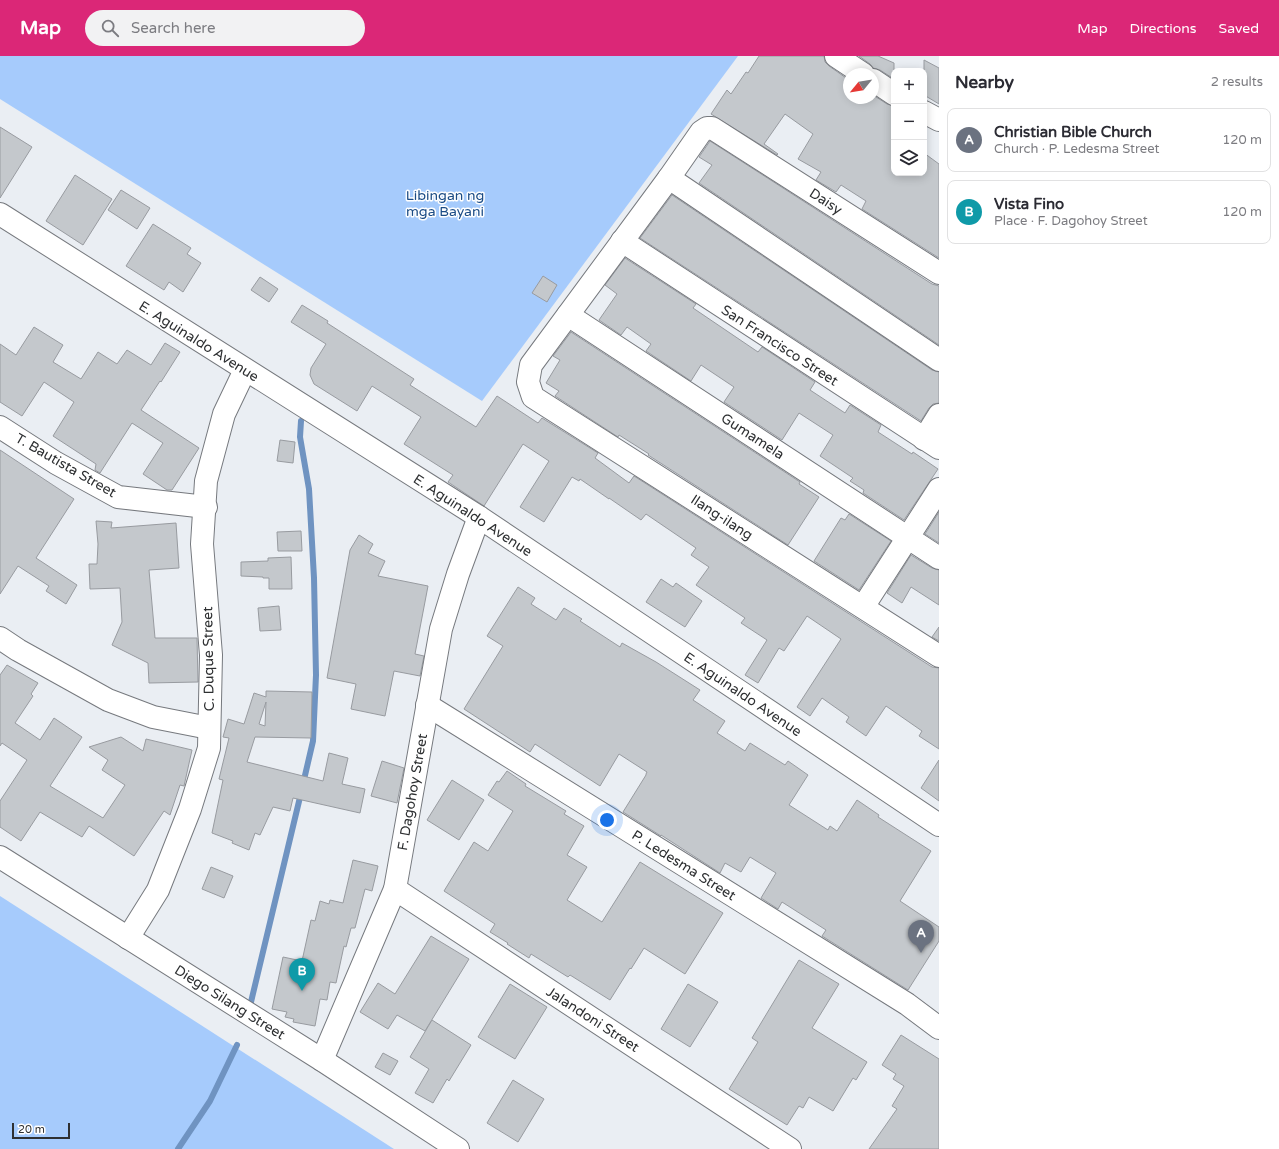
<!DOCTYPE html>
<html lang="en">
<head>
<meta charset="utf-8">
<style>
	body { margin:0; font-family:"Varela Round",sans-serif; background:#f2f2f3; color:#2b2b33 }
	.controls { position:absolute; right:12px; top:12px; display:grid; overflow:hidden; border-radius:8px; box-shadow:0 2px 10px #0003 }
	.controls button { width:36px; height:36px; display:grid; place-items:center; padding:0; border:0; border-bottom:1px solid #e1e1e2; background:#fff; color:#2b2b33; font:20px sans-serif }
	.compass { position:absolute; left:843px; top:12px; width:36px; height:36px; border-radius:50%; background:#fff; box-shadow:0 2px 10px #0003; rotate:240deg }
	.scale { position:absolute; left:12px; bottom:10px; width:58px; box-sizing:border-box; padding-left:4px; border:2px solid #2e3032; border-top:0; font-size:11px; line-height:14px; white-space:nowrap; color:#2e3032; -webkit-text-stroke:3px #fff; paint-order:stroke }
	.you { position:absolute; left:607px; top:764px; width:14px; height:14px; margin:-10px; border:3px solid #fff; border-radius:50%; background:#1a73e8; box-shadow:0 0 0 6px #1a73e833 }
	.badge { display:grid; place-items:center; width:26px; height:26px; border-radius:50%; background:#db2777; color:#fff; font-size:13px; font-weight:700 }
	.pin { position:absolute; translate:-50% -33px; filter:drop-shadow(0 1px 2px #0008) }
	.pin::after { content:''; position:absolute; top:21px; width:14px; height:12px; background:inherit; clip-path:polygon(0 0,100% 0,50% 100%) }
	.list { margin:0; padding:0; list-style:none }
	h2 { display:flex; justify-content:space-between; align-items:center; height:52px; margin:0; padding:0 16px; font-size:17px }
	h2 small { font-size:13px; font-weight:400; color:#7c7c81 }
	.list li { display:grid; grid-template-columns:26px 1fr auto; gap:12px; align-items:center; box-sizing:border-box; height:64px; margin:0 8px 8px; padding:0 8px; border:1px solid #e1e1e2; border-radius:8px }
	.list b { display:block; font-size:15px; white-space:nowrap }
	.list p { margin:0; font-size:13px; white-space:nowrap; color:#7c7c81 }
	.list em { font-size:13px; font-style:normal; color:#7c7c81 }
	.icon { flex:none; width:22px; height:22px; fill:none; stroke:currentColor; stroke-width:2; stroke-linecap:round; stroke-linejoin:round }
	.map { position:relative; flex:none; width:939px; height:1093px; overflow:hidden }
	header { display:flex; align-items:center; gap:24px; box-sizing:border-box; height:56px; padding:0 20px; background:#db2777; color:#fff }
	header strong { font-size:19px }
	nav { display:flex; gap:22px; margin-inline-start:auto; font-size:14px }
	.search { width:280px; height:36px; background:#f2f2f3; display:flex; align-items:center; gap:10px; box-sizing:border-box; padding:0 14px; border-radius:22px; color:#7c7c81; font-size:15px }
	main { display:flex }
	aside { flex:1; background:#fff }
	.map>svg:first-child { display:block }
	.green { fill:#a6cbfc }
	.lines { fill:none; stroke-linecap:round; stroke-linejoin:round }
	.stream { stroke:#6f93c1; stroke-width:6 }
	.building { fill:#c4c8cc; stroke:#989ba0; fill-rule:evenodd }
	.street-casing { stroke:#76797e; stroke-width:24 }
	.secondary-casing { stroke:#76797e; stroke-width:24 }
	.street { stroke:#fff; stroke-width:22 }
	.secondary { stroke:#fff; stroke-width:22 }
	.labels { text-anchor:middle; stroke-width:3; stroke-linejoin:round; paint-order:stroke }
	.park-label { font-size:14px; fill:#1b4c86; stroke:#fff }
	.street-label { font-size:14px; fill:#2e3032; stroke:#fff }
</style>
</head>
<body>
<header>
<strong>Map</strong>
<div class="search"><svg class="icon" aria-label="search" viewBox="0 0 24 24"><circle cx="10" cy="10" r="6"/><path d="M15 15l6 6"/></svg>Search here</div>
<nav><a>Map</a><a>Directions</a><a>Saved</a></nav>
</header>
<main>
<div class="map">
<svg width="939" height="1093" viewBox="0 0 939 1093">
	<rect width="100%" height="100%" fill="#eaeef3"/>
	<g class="green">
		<path d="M0,0H738L482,345L0,43Z"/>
		<path d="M0,840L394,1093H0Z"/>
	</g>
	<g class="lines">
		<g class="stream">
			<path d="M301,365L300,381L309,433L314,522L316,619L313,685L303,728"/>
			<path d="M251,946L301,737"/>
			<path d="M178,1093L210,1045L237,989"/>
		</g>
	</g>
	<g class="building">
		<path d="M759,0H824L825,6L829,10L849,24V42H873V39L887,48L894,50V117H924V97L939,108V202L862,153L866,145L841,129L836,136L816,124L821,116L798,103L813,78L785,58L764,88L778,98L777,99L711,58L727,34L731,38L746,16L748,17Z"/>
		<path d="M859,0H878L894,7V23L880,14L873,12L870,8Z"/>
		<path d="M924,4L939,12V48L924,39Z"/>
		<path d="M0,71L32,91L0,142Z"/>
		<path d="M710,85L932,228L939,230V289L699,127L712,109L699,101Z"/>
		<path d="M75,119L112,143L83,189L46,165Z"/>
		<path d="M121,134L150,152L137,173L108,154Z"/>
		<path d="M672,139L932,314L939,316V347L933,348L929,352L921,365L640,182Z"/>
		<path d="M153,168L191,192L187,198L201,207L183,236L169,226L164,234L126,210Z"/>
		<path d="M625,202L696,248L693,252L758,296L762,291L815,326L810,334L845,357L850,349L881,369L878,376L912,398L913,396L938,413L904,464L863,437L864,434L850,425L853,422L820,400L833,379L799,357L782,384L724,346L734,331L701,309L691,325L646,295L651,288L627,271L621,279L599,264L617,238L605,229Z"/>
		<path d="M543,220L557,229L547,246L532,237Z"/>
		<path d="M260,221L278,233L269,246L251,234Z"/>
		<path d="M302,249L328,265L327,267L414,323L410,329L476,371L497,340L538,367L542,362L598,397L595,402L629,427L634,420L932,611L939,612V693L919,680L922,675L886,650L866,680L846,666L849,661L822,642L810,660L797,651L841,583L807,560L784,595L779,592L758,627L745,619L767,584L741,567L745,562L696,529L709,511L691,499L696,492L646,458L641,464L609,442V443L580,423L579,425L572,421L544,466L520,451L549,405L523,388L484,450L448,426L453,419L404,388L421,361L372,330L357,355L314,328L310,319L311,312L326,288L291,266Z"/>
		<path d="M34,271L63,289L53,306L81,323L98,296L117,308L127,294L151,309L165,287L180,296L161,326L160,325L141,354L199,392L172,434H167L143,418L163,387L132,367L100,417L95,414L96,408L53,380L74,346L44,326L22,360L0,346V288L16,299Z"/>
		<path d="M571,276L800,426L799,428L819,441L788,489L648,399L649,398L619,379L618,381L555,340L559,335L546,327L560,304L553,300Z"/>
		<path d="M280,384L295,386L293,407L277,405Z"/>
		<path d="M0,394L74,443L36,502L77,529L66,548L46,535L49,530L18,510L0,538Z"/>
		<path d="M939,456V487L925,478Z"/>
		<path d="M849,458L891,485L859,534L814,505L841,462L845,464Z"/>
		<path d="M96,465L112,466L111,472L176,467L179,512L149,514L155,582H197L198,626L149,627L148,607L112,589L122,566L120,532L90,533L89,508H97L98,488Z"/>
		<path d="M301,475L302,495H278L277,476Z"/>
		<path d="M359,479L373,488L368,497L385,505L378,520L428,530L415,598L424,600L420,620L394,615L385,660L351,653L356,628L327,622L350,494Z"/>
		<path d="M911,499L932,512L939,514V549L911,531L902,547L887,537Z"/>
		<path d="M291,501L292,533H269V522H263V521L241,520V506L268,505V502Z"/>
		<path d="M661,523L673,531L676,527L702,545L685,571L646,546Z"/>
		<path d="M518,531L535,542L531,548L556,564L564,552L582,563L580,565L620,591L622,587L656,606L700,634L693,644L725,665L717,677L745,695L750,687L785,709L788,705L808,719L789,749L828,774L830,770L837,775L857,744L879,759L878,761L931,795L900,845L939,871V885L908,934L822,880L826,874L782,846L778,853L761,842L776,817L750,801L741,816L725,807L720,817L661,779V780L623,756L646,719V718L647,716L619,698L600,730L535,688L530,696L464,653L503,590L487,580Z"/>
		<path d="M279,550L281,574L260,575L258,552Z"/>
		<path d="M939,571V585L932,581Z"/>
		<path d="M7,609L38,627L31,638L33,640L15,667L40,684L54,662L82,681L50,730L103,762L125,729L102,714L108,704L89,691L121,681L143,695L146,683L192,694L184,730L180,729L170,759L164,755L134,800L89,770L82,781L40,756L21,785L0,771V745L27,704L2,687L0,690V619Z"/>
		<path d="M266,635L312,636L311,682L255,681L247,706L323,725L329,697L348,702L342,728L365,733L360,757L293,742L290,755L273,751L260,779L255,777L249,794L232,787L233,785L212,777L223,724L219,723L229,682L223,681L228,663L244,668L254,637L266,641ZM266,646L265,670L259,668Z"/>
		<path d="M939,704V745L921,732Z"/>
		<path d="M382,705L404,712L397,747L371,740Z"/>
		<path d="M507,715L526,728L525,730L566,755L564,758L584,770L567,799L587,811L567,844L602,866L640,806L723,857L685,918L644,892L631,913L630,912L610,944L570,919L568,921L531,898L529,902L507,888L508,887L490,876L495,868L444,835L474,786L488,795L513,755L488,739L497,725L499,726Z"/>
		<path d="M452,724L484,744L459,784L427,764Z"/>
		<path d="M353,804L378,810L372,835L365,833L355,872H351L346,891L344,890L336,927L330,926L327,944L320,943L315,970L293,966L294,963L285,961L287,956L272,953L283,901L302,905L311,864L315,865L320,845L329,848L330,844L343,847Z"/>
		<path d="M211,811L233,820L224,842L202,833Z"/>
		<path d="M431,880L469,903L425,975L397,959L388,973L360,956L378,927L395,938Z"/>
		<path d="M799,904L839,928L812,972L867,1006L856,1024L853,1022L833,1055L809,1041L803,1052L799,1050L787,1069L729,1033L758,986L752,982Z"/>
		<path d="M510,928L547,951L515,1003L478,981Z"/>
		<path d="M688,928L718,946L690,991L661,973Z"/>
		<path d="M432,964L471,989L449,1025L447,1023L433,1047L415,1037L429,1013L410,1001Z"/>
		<path d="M901,979L939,1003V1093H869L897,1053L892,1050L904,1030L893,1023L896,1018L882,1009Z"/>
		<path d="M383,997L398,1005L390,1019L375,1011Z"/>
		<path d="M513,1024L544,1043L518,1086L487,1067Z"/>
	</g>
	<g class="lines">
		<defs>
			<g id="street">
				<path d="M836,0L863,18"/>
				<path d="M873,24L894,38"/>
				<path d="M924,56L939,64"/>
				<path d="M669,122L939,304"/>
				<path d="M0,158L479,461L939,769"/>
				<path d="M622,185L939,392"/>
				<path d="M939,217L712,72H707L701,76L669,122L531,309L528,326L533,341L939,600"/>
				<path d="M568,259L939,502"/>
				<path d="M0,371L56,407L118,441L206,451"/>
				<path d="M924,383L939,359"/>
				<path d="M863,551L939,433"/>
				<path d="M0,582L18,594L108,644L153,661L209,672"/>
				<path d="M427,649L907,948L939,972"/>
				<path d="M395,833L790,1093"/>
				<path d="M128,882L158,834L190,753L209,692L211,599L202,488L206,425L224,358L245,314"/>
				<path d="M322,1004L395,833L441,573L458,518L479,461"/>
			</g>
			<path id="secondary" d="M0,801L322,1004L458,1093"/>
		</defs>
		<use href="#street" class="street-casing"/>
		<use href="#secondary" class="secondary-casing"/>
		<use href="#street" class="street"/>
		<use href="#secondary" class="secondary"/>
	</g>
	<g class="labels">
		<g class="park-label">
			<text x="445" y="144">Libingan ng<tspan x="445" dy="16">mga Bayani</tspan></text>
		</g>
		<g class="street-label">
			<text transform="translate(826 145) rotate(33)" y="5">Daisy</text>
			<text transform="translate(199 285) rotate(32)" y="5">E. Aguinaldo Avenue</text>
			<text transform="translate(780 289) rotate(33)" y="5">San Francisco Street</text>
			<text transform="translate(753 380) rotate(33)" y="5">Gumamela</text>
			<text transform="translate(66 409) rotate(30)" y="5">T. Bautista Street</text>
			<text transform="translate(473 459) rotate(33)" y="5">E. Aguinaldo Avenue</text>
			<text transform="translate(722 461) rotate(33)" y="5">Ilang-ilang</text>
			<text transform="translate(208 603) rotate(-91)" y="5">C. Duque Street</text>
			<text transform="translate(743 638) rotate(34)" y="5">E. Aguinaldo Avenue</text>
			<text transform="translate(412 736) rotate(-80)" y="5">F. Dagohoy Street</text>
			<text transform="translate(684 809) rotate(32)" y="5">P. Ledesma Street</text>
			<text transform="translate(230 946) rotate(32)" y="5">Diego Silang Street</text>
			<text transform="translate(593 963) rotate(33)" y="5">Jalandoni Street</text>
		</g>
	</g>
</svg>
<div class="controls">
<button>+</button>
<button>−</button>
<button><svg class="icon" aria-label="layers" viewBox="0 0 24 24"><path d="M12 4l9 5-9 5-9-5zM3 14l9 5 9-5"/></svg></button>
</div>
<svg class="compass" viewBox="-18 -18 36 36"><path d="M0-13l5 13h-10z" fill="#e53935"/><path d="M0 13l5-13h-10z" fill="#7c7c81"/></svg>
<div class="scale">20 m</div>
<div class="you"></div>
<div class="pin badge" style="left:921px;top:897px;background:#6b7280">A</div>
<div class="pin badge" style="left:302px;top:935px;background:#0f9aa8">B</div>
</div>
<aside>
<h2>Nearby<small>2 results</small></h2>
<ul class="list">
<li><span class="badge" style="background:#6b7280">A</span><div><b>Christian Bible Church</b><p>Church · P. Ledesma Street</p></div><em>120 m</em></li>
<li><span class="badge" style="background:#0f9aa8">B</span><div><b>Vista Fino</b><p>Place · F. Dagohoy Street</p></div><em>120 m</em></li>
</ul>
</aside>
</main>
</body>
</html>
